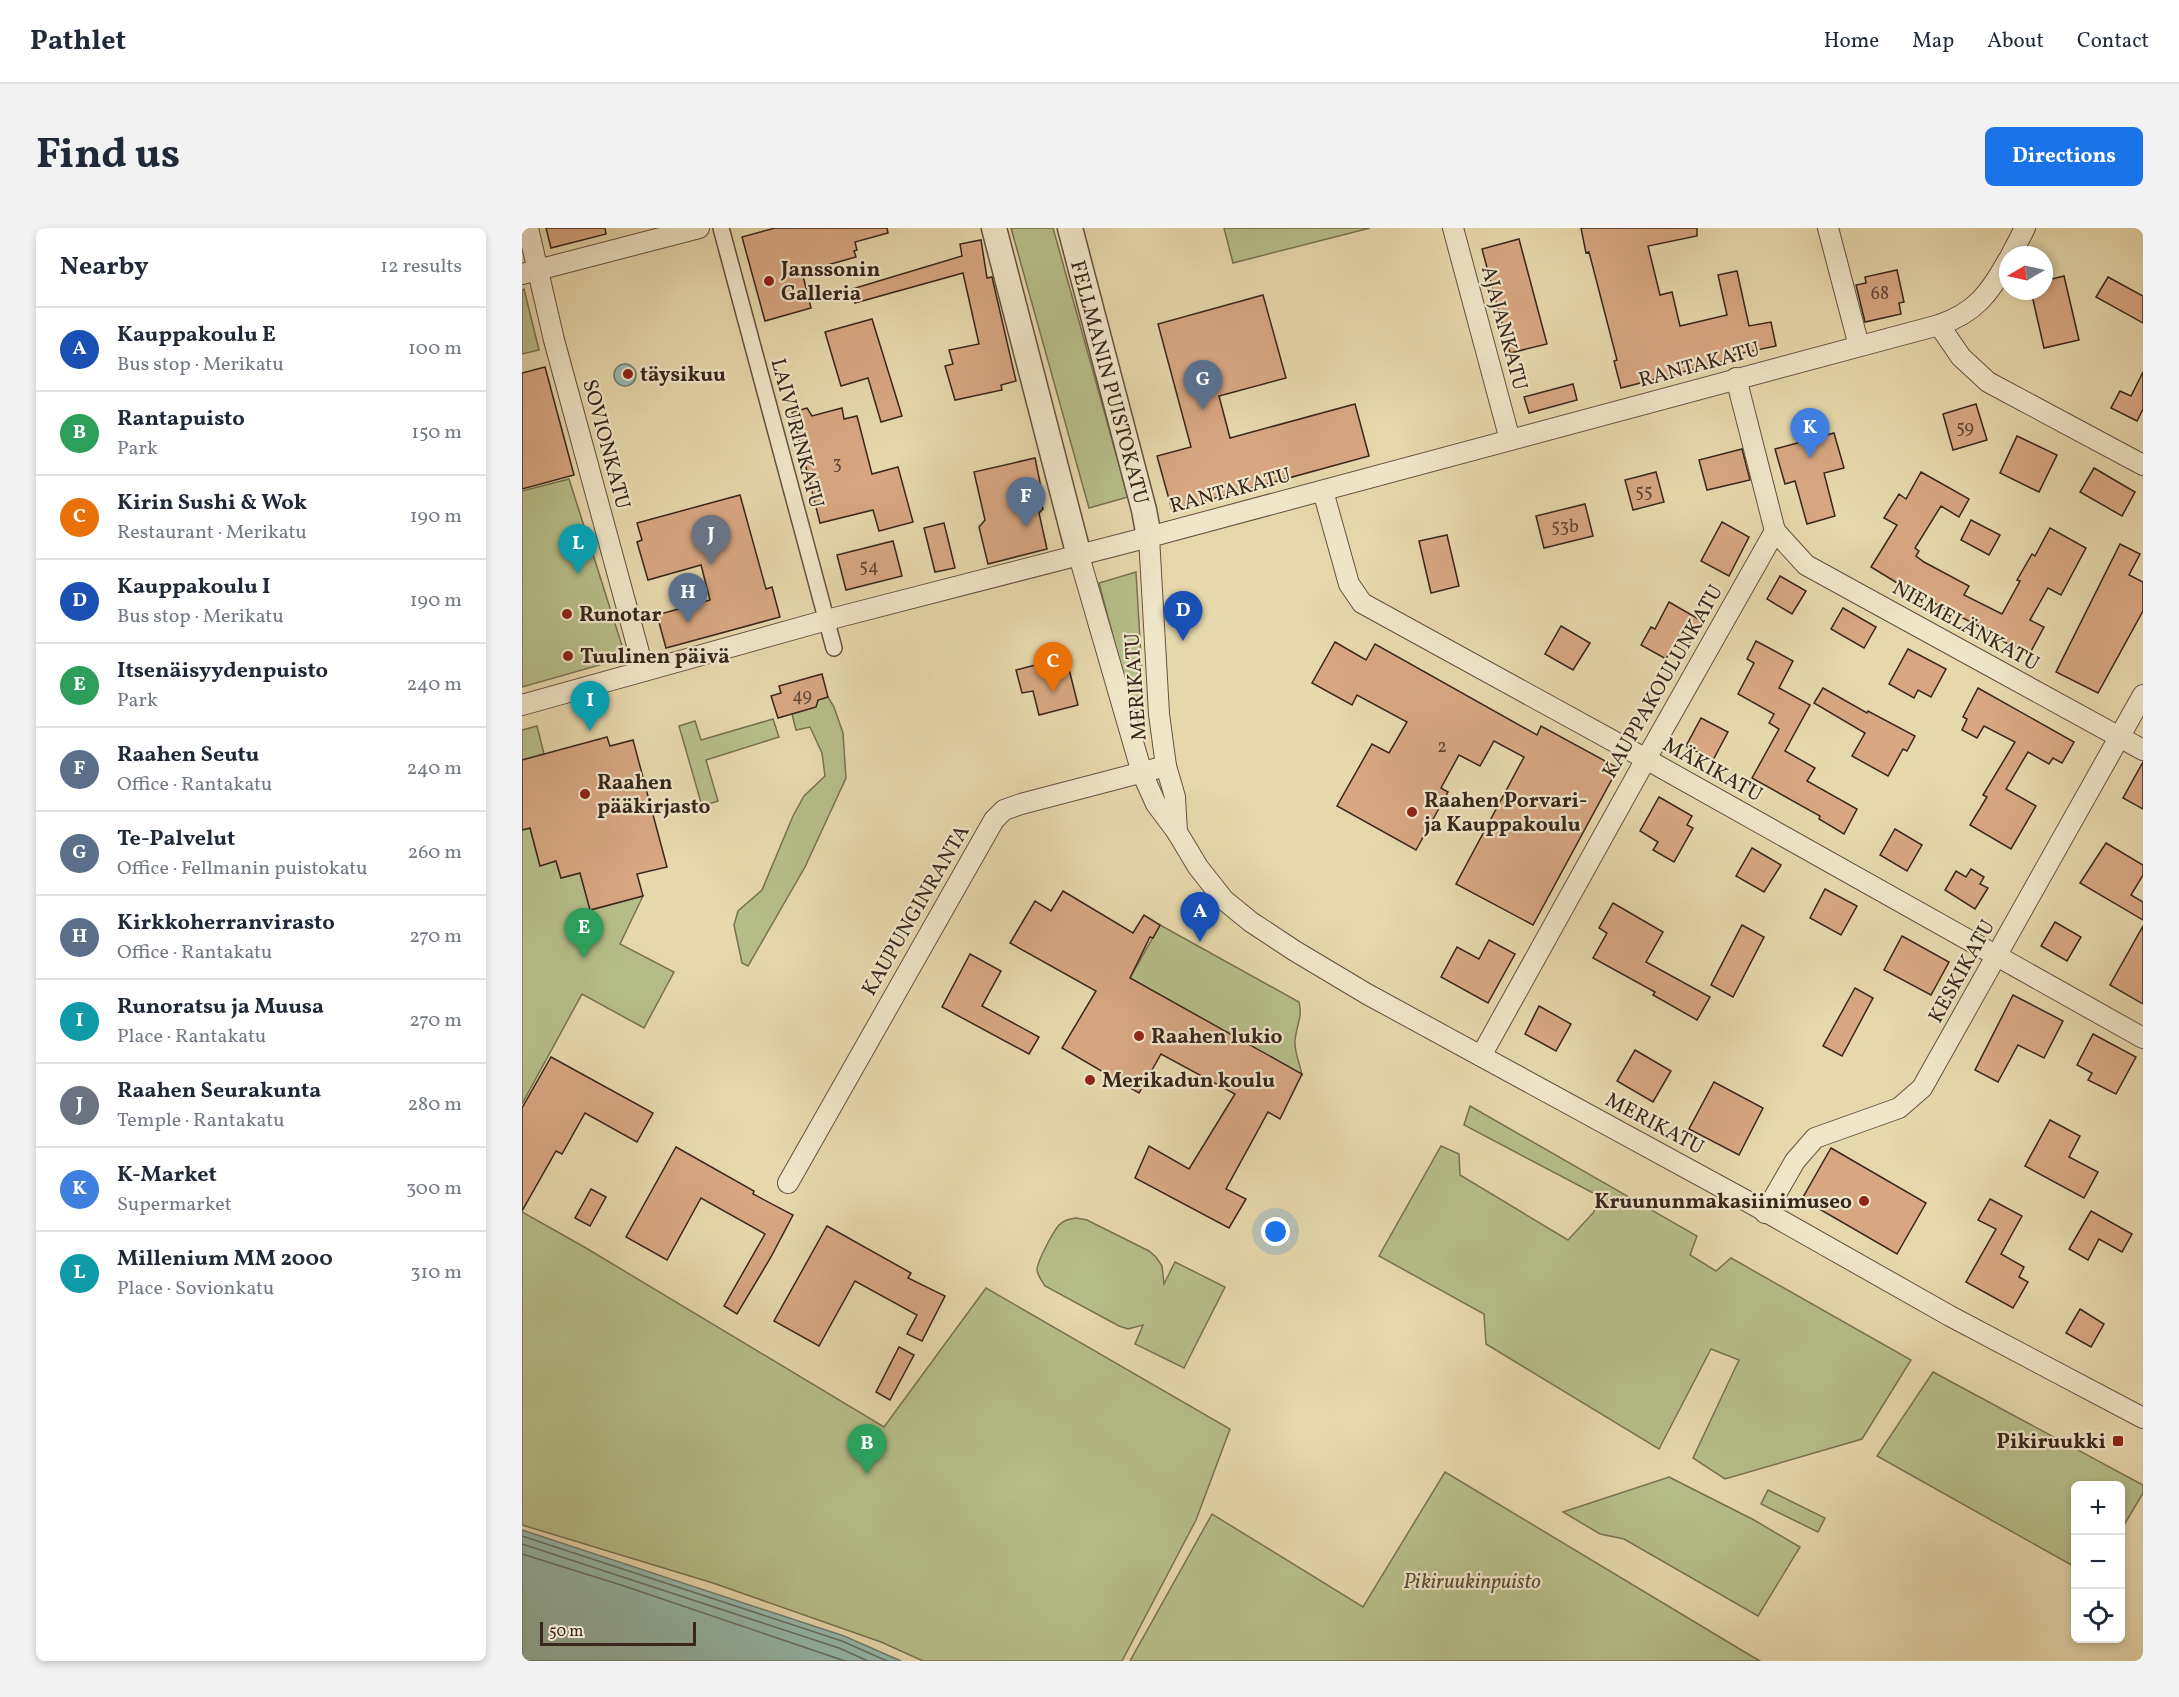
<!DOCTYPE html>
<html lang="en">
<head>
<meta charset="utf-8">
<style>
	body { margin:0; font-family:Vollkorn,serif; background:#f2f2f3; color:#1f2937 }
	.controls { position:absolute; right:18px; bottom:18px; display:grid; overflow:hidden; border-radius:9px; box-shadow:0 3px 9px #0003 }
	.controls button { width:54px; height:54px; display:grid; place-items:center; padding:0; border:0; border-bottom:2px solid #e0e1e3; background:#fff; color:#1f2937; font:30px sans-serif }
	.compass { position:absolute; left:1477px; top:18px; width:54px; height:54px; border-radius:50%; background:#fff; box-shadow:0 3px 9px #0003; rotate:261deg }
	.scale { position:absolute; left:18px; bottom:15px; width:156px; box-sizing:border-box; padding-left:6px; border:3px solid #39261c; border-top:0; font-size:16px; line-height:21px; white-space:nowrap; color:#39261c; -webkit-text-stroke:4px #efe6c8; paint-order:stroke }
	.you { position:absolute; left:754px; top:1004px; width:21px; height:21px; margin:-15px; border:4px solid #fff; border-radius:50%; background:#1a73e8; box-shadow:0 0 0 9px #1a73e833 }
	.badge { display:grid; place-items:center; width:39px; height:39px; border-radius:50%; background:#1a73e8; color:#fff; font-size:20px; font-weight:700 }
	.pin { position:absolute; translate:-50% -50px; filter:drop-shadow(0 2px 3px #0008) }
	.pin::after { content:''; position:absolute; top:32px; width:21px; height:18px; background:inherit; clip-path:polygon(0 0,100% 0,50% 100%) }
	.list { margin:0; padding:0; list-style:none }
	h2 { display:flex; justify-content:space-between; align-items:center; height:78px; margin:0; padding:0 24px; font-size:26px }
	h2 small { font-size:20px; font-weight:400; color:#747a83 }
	.list li { display:grid; grid-template-columns:39px 1fr auto; gap:18px; align-items:center; box-sizing:border-box; height:84px; padding:0 24px; border-top:2px solid #e0e1e3 }
	.list b { display:block; font-size:22px; white-space:nowrap }
	.list p { margin:0; font-size:20px; white-space:nowrap; color:#747a83 }
	.list em { font-size:20px; font-style:normal; color:#747a83 }
	.icon { flex:none; width:33px; height:33px; fill:none; stroke:currentColor; stroke-width:2; stroke-linecap:round; stroke-linejoin:round }
	.map { position:relative; flex:none; width:1621px; height:1433px; overflow:hidden; border-radius:9px }
	header { display:flex; align-items:center; gap:36px; box-sizing:border-box; height:84px; padding:0 30px; background:#fff; border-bottom:2px solid #e0e1e3 }
	header strong { font-size:28px }
	nav { display:flex; gap:33px; margin-inline-start:auto; font-size:21px }
	.intro { display:flex; align-items:center; justify-content:space-between; box-sizing:border-box; height:144px; padding:0 36px }
	h1 { margin:0; font-size:42px }
	.button { padding:15px 27px; border-radius:9px; background:#1a73e8; color:#fff; font-size:21px; font-weight:700 }
	main { display:flex; gap:36px; padding:0 36px }
	aside { flex:1; background:#fff; border-radius:9px; box-shadow:0 3px 9px #0003 }
	.map>svg:first-child { display:block }
	.green { fill:#b6be88; stroke:#787252; stroke-width:1.5 }
	.water { fill:#96b9ad; stroke:#717e73; stroke-width:1.5 }
	.lines { fill:none; stroke-linecap:round; stroke-linejoin:round }
	.shore { stroke:#687064; stroke-width:1.5 }
	.building { fill:#d8a782; stroke:#39261c; stroke-width:1.5 }
	.pedestrian-casing { stroke:#645240; stroke-width:18 }
	.minor-casing { stroke:#645240; stroke-width:22 }
	.tertiary-casing { stroke:#645240; stroke-width:27 }
	.pedestrian { stroke:#efe6c8; stroke-width:15 }
	.minor { stroke:#efe6c8; stroke-width:20 }
	.tertiary { stroke:#efe6c8; stroke-width:24 }
	.poi-dot { fill:#8f2418; stroke:#efe6c8; stroke-width:2 }
	.labels { text-anchor:middle; stroke-width:4.5; stroke-linejoin:round; paint-order:stroke }
	.number-label { font-size:18px; fill:#614636 }
	.poi-label { font-size:21px; font-weight:bold; fill:#39261c; stroke:#efe6c8; text-anchor:start }
	.street-label { font-size:21px; fill:#39261c; stroke:#efe6c8 }
	.park-label { font-size:21px; font-style:italic; fill:#584c37; stroke:#efe6c8 }
</style>
</head>
<body>
<header>
<strong>Pathlet</strong>
<nav><a>Home</a><a>Map</a><a>About</a><a>Contact</a></nav>
</header>
<div class="intro"><h1>Find us</h1><a class="button">Directions</a></div>
<main>
<aside>
<h2>Nearby<small>12 results</small></h2>
<ul class="list">
<li><span class="badge" style="background:#1a4fb4">A</span><div><b>Kauppakoulu E</b><p>Bus stop · Merikatu</p></div><em>100 m</em></li>
<li><span class="badge" style="background:#2e9e5b">B</span><div><b>Rantapuisto</b><p>Park</p></div><em>150 m</em></li>
<li><span class="badge" style="background:#e8710a">C</span><div><b>Kirin Sushi &amp; Wok</b><p>Restaurant · Merikatu</p></div><em>190 m</em></li>
<li><span class="badge" style="background:#1a4fb4">D</span><div><b>Kauppakoulu I</b><p>Bus stop · Merikatu</p></div><em>190 m</em></li>
<li><span class="badge" style="background:#2e9e5b">E</span><div><b>Itsenäisyydenpuisto</b><p>Park</p></div><em>240 m</em></li>
<li><span class="badge" style="background:#5c6f8a">F</span><div><b>Raahen Seutu</b><p>Office · Rantakatu</p></div><em>240 m</em></li>
<li><span class="badge" style="background:#5c6f8a">G</span><div><b>Te-Palvelut</b><p>Office · Fellmanin puistokatu</p></div><em>260 m</em></li>
<li><span class="badge" style="background:#5c6f8a">H</span><div><b>Kirkkoherranvirasto</b><p>Office · Rantakatu</p></div><em>270 m</em></li>
<li><span class="badge" style="background:#0f9aa8">I</span><div><b>Runoratsu ja Muusa</b><p>Place · Rantakatu</p></div><em>270 m</em></li>
<li><span class="badge" style="background:#6b7280">J</span><div><b>Raahen Seurakunta</b><p>Temple · Rantakatu</p></div><em>280 m</em></li>
<li><span class="badge" style="background:#3f7fe0">K</span><div><b>K-Market</b><p>Supermarket</p></div><em>300 m</em></li>
<li><span class="badge" style="background:#0f9aa8">L</span><div><b>Millenium MM 2000</b><p>Place · Sovionkatu</p></div><em>310 m</em></li>
</ul>
</aside>
<div class="map">
<svg width="1621" height="1433" viewBox="0 0 1621 1433">
	<rect width="100%" height="100%" fill="#e6d8ab"/>
	<filter id="stains"><feTurbulence type="fractalNoise" baseFrequency=".00333" numOctaves="4"/><feColorMatrix values="0 0 0 0 .2 0 0 0 0 .09 0 0 0 0 .02 0 0 0 .5 -.17"/></filter>
	<radialGradient id="worn" r=".72"><stop offset=".6" stop-color="#630" stop-opacity="0"/><stop offset="1" stop-color="#630" stop-opacity=".3"/></radialGradient>
	<g class="green">
		<path d="M489,0H531L606,269L567,280Z"/>
		<path d="M702,0H848L711,35Z"/>
		<path d="M2,61L17,122L0,126V62Z"/>
		<path d="M47,251L102,424L99,431L0,459V263Z"/>
		<path d="M614,344L622,480L620,488L616,490L611,485L577,355Z"/>
		<path d="M306,469L312,479L321,505L324,550L283,639L226,738L220,735L212,697L216,683L240,662L271,588L282,568L303,548L300,525L288,499L274,502L270,486L294,479L296,472Z"/>
		<path d="M251,491L257,509L184,532L196,573L180,578L157,498L173,493L179,512Z"/>
		<path d="M15,498L22,526L0,532V502Z"/>
		<path d="M8,600L18,637L34,633L39,650L58,645L69,682L121,668L98,716L152,744L122,800L60,766L0,876V602Z"/>
		<path d="M638,697L777,774C781,789 774,798 773,813C772,823 778,836 780,847L608,750Z"/>
		<path d="M948,878L1175,1008L1168,1027L1194,1043L1209,1030L1389,1132L1340,1211L1203,1251L1171,1230L1217,1132L1189,1121L1137,1221L964,1116L962,1086L857,1028L919,918L937,926L938,947L1046,1012L1072,984L1075,967L942,897Z"/>
		<path d="M0,984L64,1020L362,1199L464,1060L708,1201L674,1292L600,1433H401L359,1414L191,1355L0,1297Z"/>
		<path d="M554,990L565,992L627,1023L634,1029L640,1038L642,1056L653,1034L703,1059L662,1140L613,1116L621,1097L606,1101L597,1098L523,1058C520,1053 515,1047 515,1041C516,1032 531,1004 537,997C542,992 547,991 554,990Z"/>
		<path d="M1411,1144L1621,1257V1265L1599,1302L1598,1258H1554L1553,1339L1355,1228Z"/>
		<path d="M923,1244L1221,1423L1238,1433H608L690,1286L841,1379Z"/>
		<path d="M1147,1249L1232,1292L1278,1319L1236,1388L1102,1311L1078,1306L1041,1284Z"/>
		<path d="M1246,1262L1303,1290L1296,1304L1239,1276Z"/>
	</g>
	<g class="water">
		<circle cx="103" cy="147" r="11"/>
		<path d="M0,1302L322,1408L379,1433H0Z"/>
	</g>
	<g class="lines">
		<g class="shore">
			<path d="M0,1308L320,1413L365,1433"/>
			<path d="M0,1316L317,1420L346,1433"/>
			<path d="M0,1326L99,1357L323,1433"/>
		</g>
	</g>
	<g class="building">
		<path d="M24,0H83L84,6L29,20Z"/>
		<path d="M253,0H365L366,5L333,14L335,22L332,23L334,29L280,44L289,80L243,93L220,9Z"/>
		<path d="M1059,0H1175V8L1126,18L1138,67L1150,64L1158,98L1205,87L1196,47L1215,43L1227,98L1249,94L1254,118L1206,128L1207,132L1099,160L1092,133L1095,132L1067,24L1064,25Z"/>
		<path d="M997,11L1025,116L988,125L960,21Z"/>
		<path d="M459,12L465,50L470,49L494,153L479,157L480,162L433,172L423,138L431,136L427,122L457,116L441,45L333,75L330,61L440,28L438,16Z"/>
		<path d="M1375,42L1382,74L1377,75L1379,86L1343,94L1334,57L1344,55L1343,49Z"/>
		<path d="M1542,48L1557,112L1522,120L1509,63H1522V53Z"/>
		<path d="M1586,49L1621,68V95L1574,69Z"/>
		<path d="M741,67L764,150L697,168L708,210L833,176L847,228L650,282L635,228L669,219L636,96Z"/>
		<path d="M350,91L380,188L359,194L346,150L319,158L303,104Z"/>
		<path d="M23,139L52,247L0,261V145Z"/>
		<path d="M1621,144V181L1615,193L1589,180L1598,163L1609,168Z"/>
		<path d="M1051,156L1055,172L1007,185L1002,169Z"/>
		<path d="M1454,176L1465,212L1431,222L1421,186Z"/>
		<path d="M285,180L290,188L320,180L322,191L335,188L350,246L376,239L391,294L357,303L351,282L298,295L270,184Z"/>
		<path d="M1312,205L1322,240L1302,245L1313,288L1285,296L1273,253L1263,256L1253,221Z"/>
		<path d="M1495,208L1535,227L1517,264L1478,245Z"/>
		<path d="M1220,221L1228,252L1185,262L1177,232Z"/>
		<path d="M513,230L519,259L516,263L521,281L517,285L525,321L466,336L457,299L463,292L452,244Z"/>
		<path d="M1572,240L1613,264L1600,288L1558,264Z"/>
		<path d="M1134,244L1142,274L1111,282L1103,252Z"/>
		<path d="M1399,244L1447,271L1437,289L1419,278L1393,320L1397,323L1394,328L1402,334L1447,358L1442,367L1480,386L1498,353L1495,352L1510,326L1513,328L1528,300L1564,320L1539,367L1526,360L1508,392L1522,399L1507,427L1469,407L1470,405L1385,361L1349,339L1375,297L1362,290L1377,266L1384,271Z"/>
		<path d="M218,267L244,361L250,359L258,389L144,420L135,387L188,372L179,337L126,352L115,314L120,312L115,295Z"/>
		<path d="M1063,276L1071,308L1022,320L1014,288Z"/>
		<path d="M1449,292L1478,307L1467,327L1439,312Z"/>
		<path d="M1200,294L1227,309L1207,348L1179,333Z"/>
		<path d="M422,295L433,340L413,344L402,300Z"/>
		<path d="M925,307L937,358L909,365L897,313Z"/>
		<path d="M371,313L380,348L324,362L315,327Z"/>
		<path d="M1598,316L1618,326L1607,347L1621,354V383L1576,465L1534,444Z"/>
		<path d="M1258,348L1284,363L1270,386L1245,371Z"/>
		<path d="M1147,374L1180,393L1164,422L1152,416L1144,431L1119,417L1129,399L1133,401Z"/>
		<path d="M1321,380L1354,399L1342,420L1309,401Z"/>
		<path d="M1039,398L1068,415L1051,442L1023,426Z"/>
		<path d="M1234,413L1271,433L1257,460L1288,477L1263,523L1293,540L1285,553L1335,581L1322,606L1297,591L1298,588L1230,550L1257,501L1247,495L1252,486L1216,466L1232,435L1225,431Z"/>
		<path d="M813,414L844,432L853,416L1015,507L1019,498L1096,540L1011,697L934,656L1002,529L972,513L958,538L937,527L919,560L926,564L894,622L815,578L850,516L867,525L885,494L835,467L830,477L790,455Z"/>
		<path d="M1386,421L1424,441L1409,469L1396,462L1392,470L1367,456Z"/>
		<path d="M544,429L556,477L517,487L511,463L500,465L494,442Z"/>
		<path d="M300,446L306,469L296,472L294,479L256,490L249,468L259,465L257,458Z"/>
		<path d="M1301,460L1345,485L1346,483L1393,508L1385,523L1381,521L1366,548L1330,528L1343,505L1292,475Z"/>
		<path d="M1456,460L1552,514L1540,535L1531,530L1527,536L1506,524L1484,561L1514,578L1489,621L1448,597L1465,569L1461,567L1493,514L1462,498L1455,510L1440,502L1445,491L1441,489Z"/>
		<path d="M1179,490L1206,504L1191,532L1164,518Z"/>
		<path d="M85,509L88,518L111,512L145,639L115,646L121,668L68,682L58,645L39,650L34,633L18,638L8,600L0,602V532Z"/>
		<path d="M1621,534V581L1601,570Z"/>
		<path d="M1137,569L1170,588L1165,597L1171,600L1152,634L1131,622L1136,614L1118,603Z"/>
		<path d="M1373,601L1400,617L1385,643L1358,627Z"/>
		<path d="M1584,615L1621,637V647L1609,667L1621,674V692L1558,655Z"/>
		<path d="M1230,620L1259,637L1242,664L1214,648Z"/>
		<path d="M1449,641L1462,649L1458,656L1466,660L1453,681L1423,662L1434,643L1444,649Z"/>
		<path d="M1303,661L1335,678L1319,707L1288,690Z"/>
		<path d="M541,663L611,705L622,687L638,697L631,710L628,709L608,750L780,846L758,891L746,884L704,961L724,971L707,1000L613,950L627,918L667,941L713,866L639,826L617,865L540,820L574,763L488,715L513,673L529,683Z"/>
		<path d="M1091,675L1141,704L1124,734L1188,769L1175,792L1131,767L1133,764L1071,730L1085,705L1077,700Z"/>
		<path d="M1533,694L1559,709L1545,733L1519,718Z"/>
		<path d="M1220,697L1242,709L1211,769L1189,757Z"/>
		<path d="M1621,698V776L1588,757Z"/>
		<path d="M1380,708L1427,734L1409,767L1362,742Z"/>
		<path d="M967,712L993,726L966,775L919,749L935,719L957,731Z"/>
		<path d="M448,726L479,743L460,778L517,809L507,826L420,779Z"/>
		<path d="M1333,760L1351,770L1320,828L1301,818Z"/>
		<path d="M1491,767L1541,793L1522,830L1496,817L1476,854L1453,842Z"/>
		<path d="M1017,778L1049,796L1034,823L1003,806Z"/>
		<path d="M1571,806L1614,829L1594,866L1566,852L1570,845L1555,837Z"/>
		<path d="M1113,822L1149,843L1131,874L1095,853Z"/>
		<path d="M29,829L131,885L115,914L63,885L40,926L34,923L0,983V880Z"/>
		<path d="M1192,854L1241,880L1217,927L1167,901Z"/>
		<path d="M1528,892L1558,908L1547,929L1576,944L1562,970L1503,938Z"/>
		<path d="M154,919L232,963L231,966L271,987L249,1029L215,1086L202,1078L243,1006L179,970L145,1032L104,1009Z"/>
		<path d="M1309,920L1404,975L1375,1026L1280,971Z"/>
		<path d="M69,961L84,969L68,998L53,990Z"/>
		<path d="M1468,971L1500,988L1479,1026L1502,1039L1497,1049L1506,1054L1491,1080L1444,1054L1474,1001L1456,992Z"/>
		<path d="M1569,983L1610,1006L1600,1024L1577,1011L1566,1032L1547,1021Z"/>
		<path d="M305,998L389,1045L386,1050L423,1068L400,1113L385,1106L395,1087L333,1053L297,1118L252,1093Z"/>
		<path d="M1558,1081L1582,1096L1569,1119L1544,1105Z"/>
		<path d="M377,1119L392,1127L368,1172L354,1164Z"/>
	</g>
	<g class="lines">
		<defs>
			<path id="pedestrian" d="M199,0L312,420"/>
			<g id="minor">
				<path d="M6,0L32,112L122,443"/>
				<path d="M931,0L988,212"/>
				<path d="M1306,0L1337,118"/>
				<path d="M1489,27L1503,0"/>
				<path d="M0,46L177,0"/>
				<path d="M1417,97L1439,129L1466,154L1621,237"/>
				<path d="M801,263L827,356L840,375L1124,531L1621,810"/>
				<path d="M1253,303L1284,337L1621,522"/>
				<path d="M627,309L637,486L644,538L653,569L655,604"/>
				<path d="M557,328L620,545L634,576L655,604L676,639L702,672L729,694L773,723L845,766L1223,972L1428,1088L1621,1190"/>
				<path d="M0,477L305,392L627,309L1417,97C1453,85 1468,65 1486,32"/>
				<path d="M959,828L1124,531L1253,303L1214,150"/>
				<path d="M266,955L472,592L482,582L499,576L644,538"/>
				<path d="M1243,985L1273,933L1293,910L1377,880L1400,860L1621,467"/>
			</g>
			<g id="tertiary">
				<path d="M472,0L557,328"/>
				<path d="M548,0L622,282L627,309"/>
			</g>
		</defs>
		<use href="#pedestrian" class="pedestrian-casing"/>
		<use href="#minor" class="minor-casing"/>
		<use href="#tertiary" class="tertiary-casing"/>
		<use href="#pedestrian" class="pedestrian"/>
		<use href="#minor" class="minor"/>
		<use href="#tertiary" class="tertiary"/>
	</g>
	<g class="poi-dot">
		<circle cx="247" cy="53" r="6"/>
		<circle cx="106" cy="146" r="6"/>
		<circle cx="45" cy="386" r="6"/>
		<circle cx="46" cy="428" r="6"/>
		<circle cx="63" cy="566" r="6"/>
		<circle cx="890" cy="584" r="6"/>
		<circle cx="617" cy="808" r="6"/>
		<circle cx="568" cy="852" r="6"/>
		<circle cx="1342" cy="973" r="6"/>
		<rect x="1590" y="1207" width="12" height="12" rx="3"/>
	</g>
	<g class="labels">
		<g class="number-label">
			<text x="1358" y="71">68</text>
			<text x="1443" y="205">59</text>
			<text x="315" y="241">3</text>
			<text x="1122" y="269">55</text>
			<text x="1043" y="304">53b</text>
			<text x="347" y="344">54</text>
			<text x="280" y="473">49</text>
			<text x="920" y="524">2</text>
		</g>
		<g class="poi-label">
			<text x="259" y="48">Janssonin<tspan x="259" dy="24">Galleria</tspan></text>
			<text x="118" y="153">täysikuu</text>
			<text x="57" y="393">Runotar</text>
			<text x="58" y="435">Tuulinen päivä</text>
			<text x="75" y="561">Raahen<tspan x="75" dy="24">pääkirjasto</tspan></text>
			<text x="902" y="579">Raahen Porvari-<tspan x="902" dy="24">ja Kauppakoulu</tspan></text>
			<text x="629" y="815">Raahen lukio</text>
			<text x="580" y="859">Merikadun koulu</text>
			<text x="1330" y="980" text-anchor="end">Kruununmakasiinimuseo</text>
			<text x="1584" y="1220" text-anchor="end">Pikiruukki</text>
		</g>
		<g class="street-label">
			<text transform="translate(983 100) rotate(75)" y="7">AJAJANKATU</text>
			<text transform="translate(1177 136) rotate(-15)" y="7">RANTAKATU</text>
			<text transform="translate(588 154) rotate(75)" y="7">FELLMANIN PUISTOKATU</text>
			<text transform="translate(276 205) rotate(75)" y="7">LAIVURINKATU</text>
			<text transform="translate(85 216) rotate(75)" y="7">SOVIONKATU</text>
			<text transform="translate(708 262) rotate(-15)" y="7">RANTAKATU</text>
			<text transform="translate(1444 397) rotate(29)" y="7">NIEMELÄNKATU</text>
			<text transform="translate(1140 453) rotate(-60)" y="7">KAUPPAKOULUNKATU</text>
			<text transform="translate(613 459) rotate(-94)" y="7">MERIKATU</text>
			<text transform="translate(1191 541) rotate(29)" y="7">MÄKIKATU</text>
			<text transform="translate(393 682) rotate(-60)" y="7">KAUPUNGINRANTA</text>
			<text transform="translate(1439 743) rotate(-61)" y="7">KESKIKATU</text>
			<text transform="translate(1133 895) rotate(28)" y="7">MERIKATU</text>
		</g>
		<g class="park-label">
			<text x="950" y="1360">Pikiruukinpuisto</text>
		</g>
	</g>
	<rect width="100%" height="100%" filter="url(#stains)"/>
	<rect width="100%" height="100%" fill="url(#worn)"/>
</svg>
<div class="controls">
<button>+</button>
<button>−</button>
<button><svg class="icon" aria-label="locate" viewBox="0 0 24 24"><circle cx="12" cy="12" r="6"/><path d="M12 2v4M12 18v4M2 12h4M18 12h4"/></svg></button>
</div>
<svg class="compass" viewBox="-18 -18 36 36"><path d="M0-13l5 13h-10z" fill="#e53935"/><path d="M0 13l5-13h-10z" fill="#747a83"/></svg>
<div class="scale">50 m</div>
<div class="you"></div>
<div class="pin badge" style="left:678px;top:714px;background:#1a4fb4">A</div>
<div class="pin badge" style="left:345px;top:1246px;background:#2e9e5b">B</div>
<div class="pin badge" style="left:531px;top:464px;background:#e8710a">C</div>
<div class="pin badge" style="left:661px;top:413px;background:#1a4fb4">D</div>
<div class="pin badge" style="left:62px;top:730px;background:#2e9e5b">E</div>
<div class="pin badge" style="left:504px;top:299px;background:#5c6f8a">F</div>
<div class="pin badge" style="left:681px;top:182px;background:#5c6f8a">G</div>
<div class="pin badge" style="left:166px;top:395px;background:#5c6f8a">H</div>
<div class="pin badge" style="left:68px;top:503px;background:#0f9aa8">I</div>
<div class="pin badge" style="left:189px;top:337px;background:#6b7280">J</div>
<div class="pin badge" style="left:1288px;top:230px;background:#3f7fe0">K</div>
<div class="pin badge" style="left:56px;top:346px;background:#0f9aa8">L</div>
</div>
</main>
</body>
</html>
